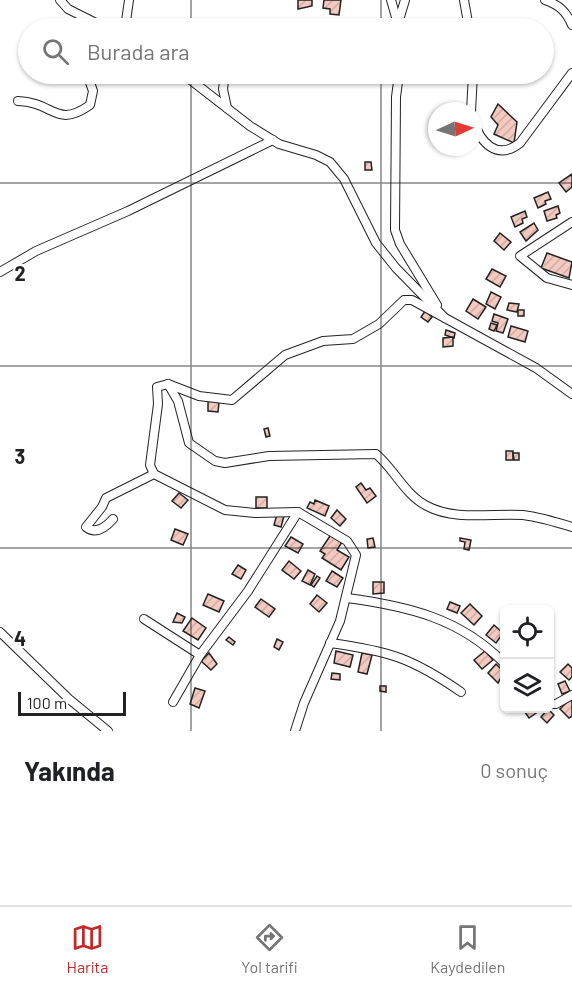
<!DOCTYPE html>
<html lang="tr">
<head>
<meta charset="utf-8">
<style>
	body { margin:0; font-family:Barlow,sans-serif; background:#f2f2f2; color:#202124 }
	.controls { position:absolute; right:18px; bottom:18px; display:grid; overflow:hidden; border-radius:9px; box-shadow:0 2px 4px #0004 }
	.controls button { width:54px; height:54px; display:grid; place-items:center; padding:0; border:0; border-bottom:2px solid #e0e0e0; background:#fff; color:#202124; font:30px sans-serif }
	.compass { position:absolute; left:428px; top:102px; width:54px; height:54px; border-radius:50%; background:#fff; box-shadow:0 2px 4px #0004; rotate:86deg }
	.scale { position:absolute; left:18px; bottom:15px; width:108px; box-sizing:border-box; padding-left:6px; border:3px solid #222; border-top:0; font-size:16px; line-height:21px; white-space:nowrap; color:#222; -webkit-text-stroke:4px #fff; paint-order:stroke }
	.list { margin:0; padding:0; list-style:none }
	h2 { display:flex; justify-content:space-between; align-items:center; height:78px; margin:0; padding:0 24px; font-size:26px }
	h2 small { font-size:20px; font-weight:400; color:#757577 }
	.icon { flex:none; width:33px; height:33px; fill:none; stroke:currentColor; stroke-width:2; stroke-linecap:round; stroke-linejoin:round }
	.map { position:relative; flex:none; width:572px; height:731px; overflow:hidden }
	.search { position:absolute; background:#fff; box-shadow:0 2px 4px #0004; left:18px; right:18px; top:18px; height:66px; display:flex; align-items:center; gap:15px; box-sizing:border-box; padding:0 21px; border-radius:33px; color:#757577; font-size:22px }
	.sheet { height:174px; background:#fff }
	nav { display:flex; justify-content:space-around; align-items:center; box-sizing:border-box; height:84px; border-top:2px solid #e0e0e0; background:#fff; font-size:16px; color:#757577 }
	nav a { display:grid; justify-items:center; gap:3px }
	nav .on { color:#c62828 }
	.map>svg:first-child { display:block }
	.building { fill:url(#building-hatch); stroke:#222; stroke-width:1.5 }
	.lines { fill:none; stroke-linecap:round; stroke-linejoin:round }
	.minor-casing { stroke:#222; stroke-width:10 }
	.minor { stroke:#fff; stroke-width:8 }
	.grid { fill:none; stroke:#222; stroke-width:1.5; stroke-opacity:0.55 }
	.grid-label { font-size:20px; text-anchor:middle; font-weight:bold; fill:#222; stroke:#fff; stroke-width:4.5; stroke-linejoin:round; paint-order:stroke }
</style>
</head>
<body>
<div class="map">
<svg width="572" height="731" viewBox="0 0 572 731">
	<defs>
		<pattern id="building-hatch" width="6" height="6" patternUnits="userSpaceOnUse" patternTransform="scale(1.5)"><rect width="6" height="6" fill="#f3c9c0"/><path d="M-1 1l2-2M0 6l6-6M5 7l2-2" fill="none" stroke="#d0aca5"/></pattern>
	</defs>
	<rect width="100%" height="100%" fill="#fff"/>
	<g class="building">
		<path d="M298,0H312V6L298,9Z"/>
		<path d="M324,0H341L339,15L330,14V9L323,8Z"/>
		<path d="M270,74H280L281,77L273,80Z"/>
		<path d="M498,104L517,122L514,143L494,134L498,125L491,117Z"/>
		<path d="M365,162H371L372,170H365Z"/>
		<path d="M572,174V187L566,192L559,183Z"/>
		<path d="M548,192L551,199L545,201L546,204L538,208L534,198Z"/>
		<path d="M558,206L560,213L556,215L557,218L547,221L544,211Z"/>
		<path d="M525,211L527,217L522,219L523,223L515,227L511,217Z"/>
		<path d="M534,223L538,230L526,241L520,232Z"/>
		<path d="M500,233L511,242L504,250L494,241Z"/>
		<path d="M547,253L572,262L569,278L541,268Z"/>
		<path d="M492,269L506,276L500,287L486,279Z"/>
		<path d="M491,292L501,297L495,309L486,304Z"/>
		<path d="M473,299L486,307L478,319L466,311Z"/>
		<path d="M509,303L519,304L517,312L507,310Z"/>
		<rect x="518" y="310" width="6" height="6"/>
		<path d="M425,311L432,317L428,322L421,317Z"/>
		<path d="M494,314L508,319L503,333L496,331L498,323L492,321Z"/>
		<path d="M491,323L497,325L494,331L489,329Z"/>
		<path d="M511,326L528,331L525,342L508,337Z"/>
		<path d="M446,330L455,333L454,338L445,335Z"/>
		<path d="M453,337V346L443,347V338Z"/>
		<path d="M208,401L219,402L218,412L208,411Z"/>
		<path d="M268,428L270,436L266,437L264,429Z"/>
		<rect x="506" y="451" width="7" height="9"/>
		<path d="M513,453H519V460H514Z"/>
		<path d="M361,483L366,490L370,488L376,496L367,503L356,487Z"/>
		<path d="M179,493L188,500L181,508L172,501Z"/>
		<rect x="256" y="497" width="11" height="11"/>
		<path d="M315,500L329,506L325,516L307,508L310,502L314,504Z"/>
		<path d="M337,510L346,519L340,526L331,518Z"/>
		<path d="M277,514L284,516L281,527L274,525Z"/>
		<path d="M175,529L188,534L183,545L171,540Z"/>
		<path d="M332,533L342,542L337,550L349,557L341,570L322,558L325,554L320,551Z"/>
		<path d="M291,537L303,544L298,553L285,546Z"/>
		<path d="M373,538L375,547L368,548L367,539Z"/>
		<path d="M460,538L471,540L469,550L464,549L465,542L460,541Z"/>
		<path d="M289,561L301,571L294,579L282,570Z"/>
		<path d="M238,565L246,570L241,579L232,574Z"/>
		<path d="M308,570L315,574L310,585L302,581Z"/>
		<path d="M332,571L343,578L337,587L326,581Z"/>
		<path d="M317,576L320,578L314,587L311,585Z"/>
		<path d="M373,582H384V593L373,594Z"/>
		<path d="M208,594L224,601L219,612L203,605Z"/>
		<path d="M317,595L327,603L319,612L310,604Z"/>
		<path d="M261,599L275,609L269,617L255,607Z"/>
		<path d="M450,602L460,606L457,613L447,609Z"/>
		<path d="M470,604L482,616L474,625L461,613Z"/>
		<path d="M177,613L185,617L182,623L173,622Z"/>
		<path d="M192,618L206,628L198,640L183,631Z"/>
		<path d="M494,625L503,633L496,643L486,635Z"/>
		<path d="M229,637L235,642L233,645L226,640Z"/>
		<path d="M277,639L283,642L279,650L274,647Z"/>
		<path d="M336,651L353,655L350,667L334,663Z"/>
		<path d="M485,651L493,660L482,669L474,660Z"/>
		<path d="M209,653L217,664L211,670L201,661Z"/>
		<path d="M362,653L372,655L367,674L358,672Z"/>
		<path d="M496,664L504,672L498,683L488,673Z"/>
		<path d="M568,664L572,668V677L569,680L560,672Z"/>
		<path d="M332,673L340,674V680L331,679Z"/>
		<path d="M565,681L570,691L562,694L558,684Z"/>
		<path d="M380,686H386V692L380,691Z"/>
		<path d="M195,688L205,691L199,708L190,704Z"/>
		<path d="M572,697V716L569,718L560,709Z"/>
		<path d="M522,708H541L542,709L529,718Z"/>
		<path d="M548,709L554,715L547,723L541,717Z"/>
	</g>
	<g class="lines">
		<defs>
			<g id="minor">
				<path d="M60,0L68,9L106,28"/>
				<path d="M391,0L399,28"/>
				<path d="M464,0L469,28"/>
				<path d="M545,0C559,5 566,11 572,25"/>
				<path d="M399,20L405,0"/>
				<path d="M75,28L83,17"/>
				<path d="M125,28L129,0"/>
				<path d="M256,28L279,23L333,28"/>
				<path d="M183,74L250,126L279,144L316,155L330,162L344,179L376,243L396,268L445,318L536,368L572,394"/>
				<path d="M225,74L223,89L227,108"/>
				<path d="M399,74L396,97L395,230L400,244L437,305"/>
				<path d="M18,101C54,102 56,129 90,105L93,91L87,74"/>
				<path d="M471,111L473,74"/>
				<path d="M473,119C480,143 497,161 520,143L572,73"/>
				<path d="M572,222L520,256L547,278L572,285"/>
				<path d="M0,272L36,251L128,211L273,140"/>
				<path d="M168,384L178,401L189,443L215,461L225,463L269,456L376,454C395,470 405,495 427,506C455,521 492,513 523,515C539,517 556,522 572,527"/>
				<path d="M113,519C106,527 96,535 86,527L102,507L106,498L154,474"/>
				<path d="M347,598C407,606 460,618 504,663"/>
				<path d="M144,619L200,655"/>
				<path d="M0,632L69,699L108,731"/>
				<path d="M330,643C389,651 412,658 461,692"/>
				<path d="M173,702L200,655L248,591L298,512"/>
				<path d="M550,704H556L572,695"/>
				<path d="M295,731L304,703L340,621L356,555L347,541L298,512L255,513L225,510L154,474L150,465L158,404L157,387L168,384L199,396L232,400L285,355L323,341L353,339L379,324L404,300H412L445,318"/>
			</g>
		</defs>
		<use href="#minor" class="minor-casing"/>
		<use href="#minor" class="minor"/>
	</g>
	<path class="grid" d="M191,0V28M381,0V28M191,74V731M381,74V731M0,183H572M0,366H572M0,548H572"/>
	<g class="grid-label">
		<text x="20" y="281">2</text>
		<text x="20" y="464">3</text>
		<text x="20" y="646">4</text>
	</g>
</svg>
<div class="controls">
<button><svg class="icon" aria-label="locate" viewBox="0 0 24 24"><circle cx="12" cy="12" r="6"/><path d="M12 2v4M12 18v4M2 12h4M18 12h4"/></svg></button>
<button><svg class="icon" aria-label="layers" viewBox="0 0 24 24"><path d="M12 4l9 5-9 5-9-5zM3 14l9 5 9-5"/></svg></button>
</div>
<svg class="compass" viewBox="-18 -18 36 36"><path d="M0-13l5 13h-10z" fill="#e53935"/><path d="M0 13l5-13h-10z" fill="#757577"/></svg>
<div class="scale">100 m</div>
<div class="search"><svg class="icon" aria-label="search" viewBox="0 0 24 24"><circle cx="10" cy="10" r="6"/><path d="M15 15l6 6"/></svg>Burada ara</div>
</div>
<section class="sheet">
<h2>Yakında<small>0 sonuç</small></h2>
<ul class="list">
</ul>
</section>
<nav>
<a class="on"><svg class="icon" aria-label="map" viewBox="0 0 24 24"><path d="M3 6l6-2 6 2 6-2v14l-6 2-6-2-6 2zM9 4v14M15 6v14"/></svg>Harita</a>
<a><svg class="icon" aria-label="directions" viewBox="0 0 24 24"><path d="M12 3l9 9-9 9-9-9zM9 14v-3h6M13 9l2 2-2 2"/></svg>Yol tarifi</a>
<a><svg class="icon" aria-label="saved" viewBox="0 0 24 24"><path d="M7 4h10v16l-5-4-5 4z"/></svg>Kaydedilen</a>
</nav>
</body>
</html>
